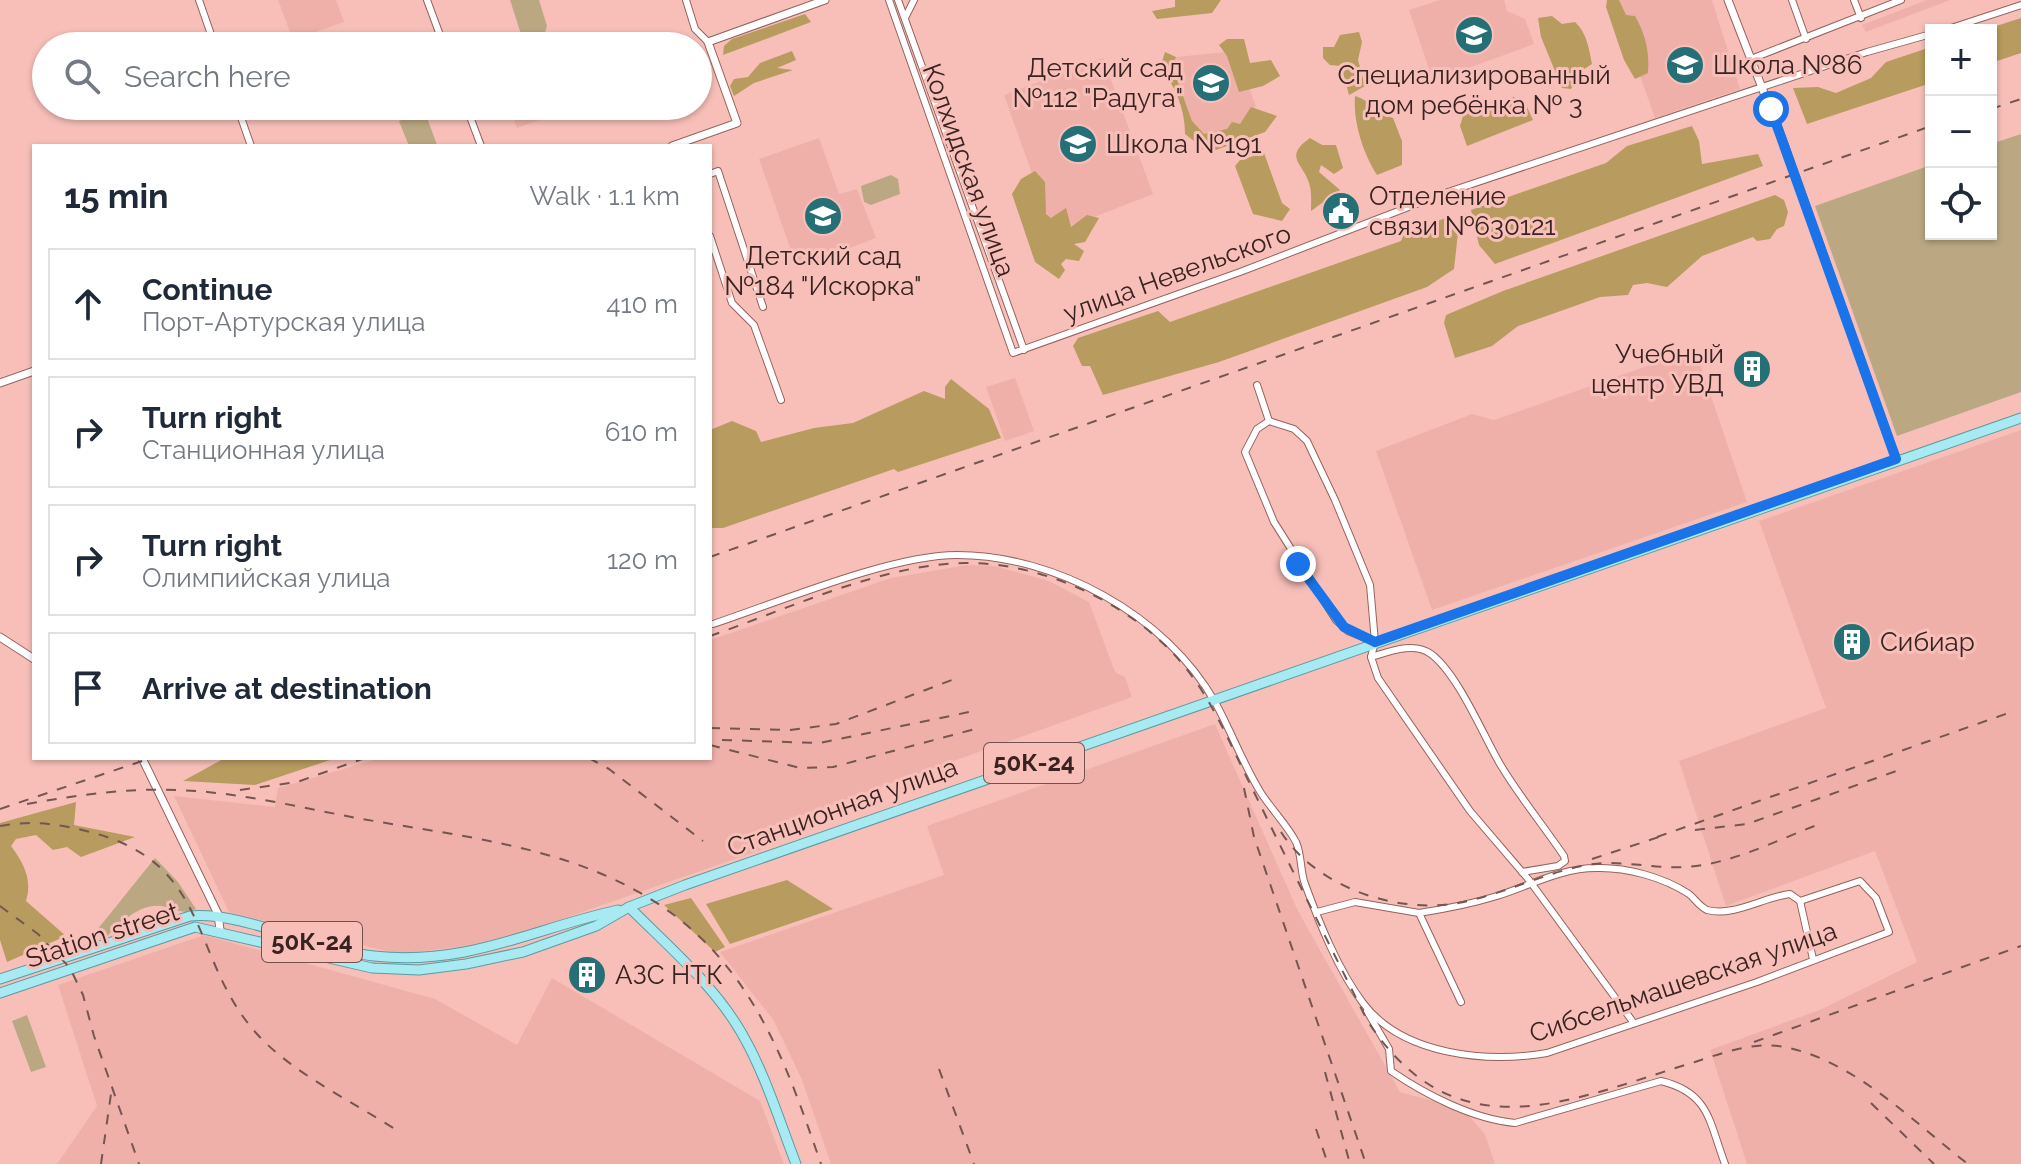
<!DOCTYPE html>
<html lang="en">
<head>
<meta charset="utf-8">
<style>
	body { margin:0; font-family:Raleway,sans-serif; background:#f6f6f7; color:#1f2937 }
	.controls { position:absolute; right:24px; top:24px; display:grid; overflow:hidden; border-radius:0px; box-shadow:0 2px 6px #0004 }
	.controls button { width:72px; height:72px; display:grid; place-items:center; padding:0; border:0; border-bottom:2px solid #e0e1e3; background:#fff; color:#1f2937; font:40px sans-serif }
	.stop { position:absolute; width:24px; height:24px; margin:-18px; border:6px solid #1a73e8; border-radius:50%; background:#fff }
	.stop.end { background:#1a73e8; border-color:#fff; box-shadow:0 2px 8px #0008 }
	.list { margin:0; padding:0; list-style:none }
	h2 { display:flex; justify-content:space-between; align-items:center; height:104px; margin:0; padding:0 32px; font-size:34px }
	h2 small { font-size:26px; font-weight:400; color:#747a83 }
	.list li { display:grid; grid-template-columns:52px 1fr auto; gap:24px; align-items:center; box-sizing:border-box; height:112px; margin:0 16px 16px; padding:0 16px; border:2px solid #e0e1e3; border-radius:0px }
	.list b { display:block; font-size:30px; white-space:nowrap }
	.list p { margin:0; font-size:26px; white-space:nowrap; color:#747a83 }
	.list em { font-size:26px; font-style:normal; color:#747a83 }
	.icon { flex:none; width:44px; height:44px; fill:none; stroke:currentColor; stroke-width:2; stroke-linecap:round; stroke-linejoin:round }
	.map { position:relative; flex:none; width:2021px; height:1164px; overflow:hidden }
	.search { position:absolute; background:#fff; box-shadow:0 2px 6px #0004; left:32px; top:32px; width:680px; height:88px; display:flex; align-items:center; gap:20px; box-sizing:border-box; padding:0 28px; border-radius:44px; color:#747a83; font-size:30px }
	.panel { position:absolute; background:#fff; box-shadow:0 2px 6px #0004; left:32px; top:144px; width:680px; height:616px; border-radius:0px }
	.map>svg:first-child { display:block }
	.built { fill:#f0b0aa }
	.green { fill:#bba883 }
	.forest { fill:#b89b5e }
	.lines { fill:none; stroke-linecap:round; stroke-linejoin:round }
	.minor-casing { stroke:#95625e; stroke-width:8 }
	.tertiary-casing { stroke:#95625e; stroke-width:9 }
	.primary-casing { stroke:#5b9ba2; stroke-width:11 }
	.minor { stroke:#fff; stroke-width:6 }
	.tertiary { stroke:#fff; stroke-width:7 }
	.primary { stroke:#a8eaf1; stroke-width:9 }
	.rail { stroke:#755551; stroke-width:2; stroke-dasharray:10 10; stroke-linecap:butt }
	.route { stroke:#1a73e8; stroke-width:10 }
	.labels { text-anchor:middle; stroke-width:6; stroke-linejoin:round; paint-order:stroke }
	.shield { fill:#f8bfb9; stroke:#72524f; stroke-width:2 }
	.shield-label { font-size:24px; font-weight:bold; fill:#382321 }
	.poi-label { font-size:26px; fill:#382321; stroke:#f8bfb9; text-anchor:start }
	.street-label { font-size:26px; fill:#382321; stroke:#f8bfb9 }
</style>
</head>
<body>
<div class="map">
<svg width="2021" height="1164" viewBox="0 0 2021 1164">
	<rect width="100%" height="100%" fill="#f8bfb9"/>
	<g class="built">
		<path d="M278,0H336L344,22L293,40Z"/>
		<path d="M1440,0H1504L1507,11L1525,19L1534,44L1433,81L1409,10Z"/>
		<path d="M1613,0H1712L1740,89L1655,118Z"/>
		<path d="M1927,0H1950L1866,32L1862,25Z"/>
		<path d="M1237,51L1256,107L1250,109L1258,133L1199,151L1166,58Z"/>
		<path d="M1103,58L1153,194L1053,233L1004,95Z"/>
		<path d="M509,106H578L517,128Z"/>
		<path d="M819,138L839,194L857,189L876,238L797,268L759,159Z"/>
		<path d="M1695,349L1747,502L1432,610L1376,451L1472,414L1494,420Z"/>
		<path d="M1015,378L1034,431L1005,441L986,387Z"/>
		<path d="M2021,430V1164H1747L1710,1050L1822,1009L1917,962L1875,851L1726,906L1679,761L1826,708L1759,521Z"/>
		<path d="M967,565L995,566L1049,581L1089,602L1115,672L1125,677L1132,697L756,832L761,850L493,943L398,954L229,912L174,796L275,807L278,788L381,758H710V640L891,578Z"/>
		<path d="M1215,724L1298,911L1400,1092L1463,1109L1485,1134L1495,1164H831L802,1080L774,1021L720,952L944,875L927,826Z"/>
		<path d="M204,935L435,999L517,1045L552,978L760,1101L784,1164H57L97,1106L58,985Z"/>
	</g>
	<g class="green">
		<path d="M510,0H539L547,26L545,32L527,37L521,34Z"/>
		<path d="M425,112L437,145L409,146L399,121Z"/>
		<path d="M2021,134V392L1897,436L1815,206L1931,165V234H1991V144Z"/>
		<path d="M891,175L898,179L900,194L871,205L864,202L861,186Z"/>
		<path d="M155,858L178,882L196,909C185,915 178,910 166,907C141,900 117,925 102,942L97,930Z"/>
		<path d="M27,1015L46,1067L31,1072L12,1021Z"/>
	</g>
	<g class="forest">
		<path d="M1175,0H1221L1212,13L1157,19L1152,11L1175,7Z"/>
		<path d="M1607,0H1619L1626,15L1635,16C1645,33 1650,52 1648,73L1635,79L1624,60L1606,7Z"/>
		<path d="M805,14L811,22L723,55L724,46L732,39Z"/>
		<path d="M1552,16L1562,24L1575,22C1587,33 1589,49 1592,64L1581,71L1571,89L1562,88L1541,37L1538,18Z"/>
		<path d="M2021,18V53L1991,63V30H1984Z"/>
		<path d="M1359,32L1362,42L1358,60L1365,86L1349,95L1341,66L1330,65L1323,58V47H1334L1340,35Z"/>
		<path d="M1227,39H1244L1250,63L1271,60L1280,76L1263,86L1239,92L1227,56L1219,45Z"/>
		<path d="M1931,47V83L1807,124L1793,88L1818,87L1836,93L1871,78L1886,62Z"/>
		<path d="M792,51L796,60L777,68L793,70L754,83L734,96L730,86L734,79L748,77L760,63Z"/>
		<path d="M1165,52L1176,57L1172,66L1192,121L1204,134L1227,129L1232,122L1240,124L1251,107L1277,116L1265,132L1216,150L1199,145L1185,134C1185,110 1176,86 1160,68Z"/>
		<path d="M1355,96C1371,101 1374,111 1393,118L1402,141V165L1377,175C1363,153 1353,122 1355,96Z"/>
		<path d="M1514,97L1527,107L1533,120L1467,146L1460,126L1465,109Z"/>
		<path d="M1692,126L1699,141L1702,164L1758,154L1763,166L1495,264L1479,245L1471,210L1606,163L1627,146Z"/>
		<path d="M1310,138L1322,145H1336L1343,168L1334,174L1321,165L1319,172L1340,190L1311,211C1311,202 1312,191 1309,183C1303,163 1283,157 1310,138Z"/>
		<path d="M1264,153L1282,203L1290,209L1282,221L1253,214L1235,166L1240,160Z"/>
		<path d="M1035,171L1045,182L1046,214L1051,218L1066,208L1071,227L1087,215L1099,218L1085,242L1074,244L1084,251L1079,261L1066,259L1061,264L1065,270L1059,279L1035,262L1012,194L1021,179Z"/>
		<path d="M1775,195L1784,200L1788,212L1784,226L1777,229L1770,239L1757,241L1753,237L1702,256L1667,287L1647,283L1633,285L1628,295L1600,297L1518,326L1492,346L1455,358L1444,323L1446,315L1503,291Z"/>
		<path d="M1446,218L1458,233L1454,269L1427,287L1219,362L1103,395L1090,366H1082L1073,346L1078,338L1158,311L1170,322L1401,241L1405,232Z"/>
		<path d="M951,379L989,409L1001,438L898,472L894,469L723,528H710V430L732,421L756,431L761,442L814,428L853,423L924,391L945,399V387Z"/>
		<path d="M225,758H336L255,785L183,781Z"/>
		<path d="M76,802L74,825L135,837L81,857L67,847L53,850L36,835L16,839L11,846C23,862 33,880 26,901L66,936L7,962L0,940V823Z"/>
		<path d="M787,880L833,909L730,944L706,904Z"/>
		<path d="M691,898L725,947L715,952L664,905Z"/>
	</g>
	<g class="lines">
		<defs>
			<g id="minor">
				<path d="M199,0L215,46"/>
				<path d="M427,0L444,46"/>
				<path d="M686,0L695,29L708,42"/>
				<path d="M889,0L1013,353L1240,272L1445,193L1867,52L1931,34"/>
				<path d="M898,0L1024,350"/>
				<path d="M1792,0L1806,39"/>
				<path d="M1854,0L1861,18"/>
				<path d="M905,18L914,0"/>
				<path d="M1945,30L2021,5"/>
				<path d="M1751,59L1901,0"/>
				<path d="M237,106L251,146"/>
				<path d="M466,106L481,146"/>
				<path d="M710,174L718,171L763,307"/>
				<path d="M710,236L732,303L754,325L781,400"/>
				<path d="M1257,385L1269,421L1257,429L1245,452L1274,522L1336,620L1348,631L1375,642"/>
				<path d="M1269,421L1294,429L1307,441L1335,500L1370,585L1375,642L1371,657L1378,678L1470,811L1529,880L1633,1022"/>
				<path d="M713,624C779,602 891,555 957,555C1055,555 1166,615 1215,702C1231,731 1243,764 1261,793C1272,810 1287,825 1296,842C1302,855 1300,871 1305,884C1319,922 1338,970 1363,1003C1403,1056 1488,1063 1547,1053L1757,982L1889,932L1876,898L1860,881L1800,901L1790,894C1764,897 1734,917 1707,910C1700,907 1695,899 1689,894C1663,877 1626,867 1596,868C1561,868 1529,886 1497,896C1471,904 1445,909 1419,913"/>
				<path d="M1371,657C1388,652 1414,641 1431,654C1458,674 1483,735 1500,764C1519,796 1543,825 1564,856L1565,861L1558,866L1522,872"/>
				<path d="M1800,901L1813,959"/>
				<path d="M1317,912L1355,902L1419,913L1461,1002"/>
				<path d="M1367,1011L1389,1049L1391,1071C1426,1095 1473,1119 1515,1123L1661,1081C1710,1093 1709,1122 1725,1164"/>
			</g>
			<g id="tertiary">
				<path d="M1728,0L1785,147L1896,459"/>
				<path d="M672,146L737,123L708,42L825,0"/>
				<path d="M0,383L34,371"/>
				<path d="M0,637L34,659"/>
				<path d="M142,758L218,914L220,930"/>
			</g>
			<g id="primary">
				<path d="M629,907C668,946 713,984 741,1032C765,1073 779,1120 796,1164"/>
				<path d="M0,979L190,916C242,911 320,951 374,956C469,966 531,929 618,910"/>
				<path d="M0,993L195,927L372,968L419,970L466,964L523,952L596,926L629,907L685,885L2021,418"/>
			</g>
		</defs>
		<use href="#minor" class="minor-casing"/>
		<use href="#tertiary" class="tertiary-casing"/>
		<use href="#primary" class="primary-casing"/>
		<use href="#minor" class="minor"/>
		<use href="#tertiary" class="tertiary"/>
		<use href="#primary" class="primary"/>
		<g class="rail">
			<path d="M1991,109L2021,99"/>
			<path d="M710,557L1931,126"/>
			<path d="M710,636C788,609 882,564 965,563C1042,562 1130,603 1180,661C1213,699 1231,747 1254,792C1291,868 1329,944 1367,1020C1456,1158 1572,1099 1695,1062C1722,1053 1755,1041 1784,1047C1854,1060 1913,1122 1968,1164"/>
			<path d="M710,728L790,730L836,724L957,678"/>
			<path d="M722,740L820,743L974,711"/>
			<path d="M710,745L800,768L833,767L979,728"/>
			<path d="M589,758L609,769L703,841"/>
			<path d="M1244,788L1254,837L1366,1164"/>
			<path d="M240,790L297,782L365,758"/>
			<path d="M27,804C77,795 127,788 177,790C238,792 298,807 357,818C479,840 611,849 704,941C766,1003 793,1083 821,1164"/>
			<path d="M0,809L151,758"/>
			<path d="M0,826C31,820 60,824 90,832C213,863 189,959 257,1034C292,1073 355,1103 398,1131"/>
			<path d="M1695,830L1747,824L1902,769"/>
			<path d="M1281,832C1316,887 1396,914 1458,903C1502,895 1543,873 1587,865C1619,859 1652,869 1684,867C1729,865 1775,841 1817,825"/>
			<path d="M1657,837L2014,711"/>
			<path d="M1592,859L1668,834"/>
			<path d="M0,906L38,934L70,968L83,995L94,1036L139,1164"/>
			<path d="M1754,1042L2021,946"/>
			<path d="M939,1069L974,1164"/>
			<path d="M1325,1072L1350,1164"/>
			<path d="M1871,1103L1934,1164"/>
			<path d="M1316,1129L1328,1164"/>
			<path d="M101,1164L111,1094"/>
		</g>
	</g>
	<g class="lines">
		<path class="route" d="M1298,564L1344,627L1375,642L1896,459L1771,109"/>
	</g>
	<defs>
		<symbol id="school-disc" viewBox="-11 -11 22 22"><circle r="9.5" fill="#257077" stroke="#f8bfb9"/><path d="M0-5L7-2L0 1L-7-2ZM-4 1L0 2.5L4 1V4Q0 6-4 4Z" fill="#fff"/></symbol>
		<symbol id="civic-disc" viewBox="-11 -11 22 22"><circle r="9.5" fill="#257077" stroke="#f8bfb9"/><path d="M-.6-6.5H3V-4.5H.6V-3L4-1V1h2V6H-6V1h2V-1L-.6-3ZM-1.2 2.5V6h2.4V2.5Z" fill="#fff"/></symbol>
		<symbol id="building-disc" viewBox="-11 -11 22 22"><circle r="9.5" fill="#257077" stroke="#f8bfb9"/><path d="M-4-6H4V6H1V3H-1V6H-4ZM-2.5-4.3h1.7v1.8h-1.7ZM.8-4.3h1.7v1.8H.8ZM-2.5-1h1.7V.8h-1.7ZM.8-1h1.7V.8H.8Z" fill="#fff"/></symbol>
	</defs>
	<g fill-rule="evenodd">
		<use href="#school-disc" x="1452" y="13" width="44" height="44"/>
		<use href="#school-disc" x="1663" y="43" width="44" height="44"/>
		<use href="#school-disc" x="1189" y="61" width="44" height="44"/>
		<use href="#school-disc" x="1056" y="122" width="44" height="44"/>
		<use href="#civic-disc" x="1319" y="189" width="44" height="44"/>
		<use href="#school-disc" x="801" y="194" width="44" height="44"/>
		<use href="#building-disc" x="1730" y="347" width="44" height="44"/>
		<use href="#building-disc" x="1830" y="620" width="44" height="44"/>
		<use href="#building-disc" x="565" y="953" width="44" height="44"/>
	</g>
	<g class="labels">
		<g class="shield">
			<rect x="984" y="743" width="100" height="40" rx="6"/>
			<rect x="262" y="922" width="100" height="40" rx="6"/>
		</g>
		<g class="shield-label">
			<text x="1034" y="771">50К-24</text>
			<text x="312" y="950">50К-24</text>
		</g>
		<g class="poi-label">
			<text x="1713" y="74">Школа №86</text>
			<text x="1183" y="77" text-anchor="end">Детский сад<tspan x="1183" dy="30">№112 "Радуга"</tspan></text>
			<text x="1474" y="84" text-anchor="middle">Специализированный<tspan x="1474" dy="30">дом ребёнка № 3</tspan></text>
			<text x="1106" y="153">Школа №191</text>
			<text x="1369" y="205">Отделение<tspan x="1369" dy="30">связи №630121</tspan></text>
			<text x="823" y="265" text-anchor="middle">Детский сад<tspan x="823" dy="30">№184 "Искорка"</tspan></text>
			<text x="1724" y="363" text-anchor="end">Учебный<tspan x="1724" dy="30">центр УВД</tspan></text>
			<text x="1880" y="651">Сибиар</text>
			<text x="615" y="984">АЗС НТК</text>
		</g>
		<g class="street-label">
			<text transform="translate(969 170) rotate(70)" y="9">Колхидская улица</text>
			<text transform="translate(1177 273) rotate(-20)" y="9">улица Невельского</text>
			<text transform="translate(842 807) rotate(-20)" y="9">Станционная улица</text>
			<text transform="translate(102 935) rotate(-18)" y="9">Station street</text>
			<text transform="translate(1683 982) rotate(-19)" y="9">Сибсельмашевская улица</text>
		</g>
	</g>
</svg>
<div class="controls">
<button>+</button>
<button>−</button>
<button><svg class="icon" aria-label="locate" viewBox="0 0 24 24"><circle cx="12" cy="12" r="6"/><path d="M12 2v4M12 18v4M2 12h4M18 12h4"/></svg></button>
</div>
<div class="stop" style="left:1771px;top:109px"></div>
<div class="stop end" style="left:1298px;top:564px"></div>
<div class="search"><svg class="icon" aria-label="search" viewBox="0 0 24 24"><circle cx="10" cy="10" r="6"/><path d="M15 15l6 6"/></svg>Search here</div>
<section class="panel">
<h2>15 min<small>Walk · 1.1 km</small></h2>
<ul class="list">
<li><svg class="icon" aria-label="ahead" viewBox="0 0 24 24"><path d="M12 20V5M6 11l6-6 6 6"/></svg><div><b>Continue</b><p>Порт-Артурская улица</p></div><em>410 m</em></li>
<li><svg class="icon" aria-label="right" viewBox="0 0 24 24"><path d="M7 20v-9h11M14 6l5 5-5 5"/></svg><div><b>Turn right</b><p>Станционная улица</p></div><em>610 m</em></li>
<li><svg class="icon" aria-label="right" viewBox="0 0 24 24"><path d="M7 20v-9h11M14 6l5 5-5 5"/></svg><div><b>Turn right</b><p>Олимпийская улица</p></div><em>120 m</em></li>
<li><svg class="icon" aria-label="arrive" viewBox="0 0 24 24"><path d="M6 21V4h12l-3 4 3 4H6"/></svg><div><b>Arrive at destination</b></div></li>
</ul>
</section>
</div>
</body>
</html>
